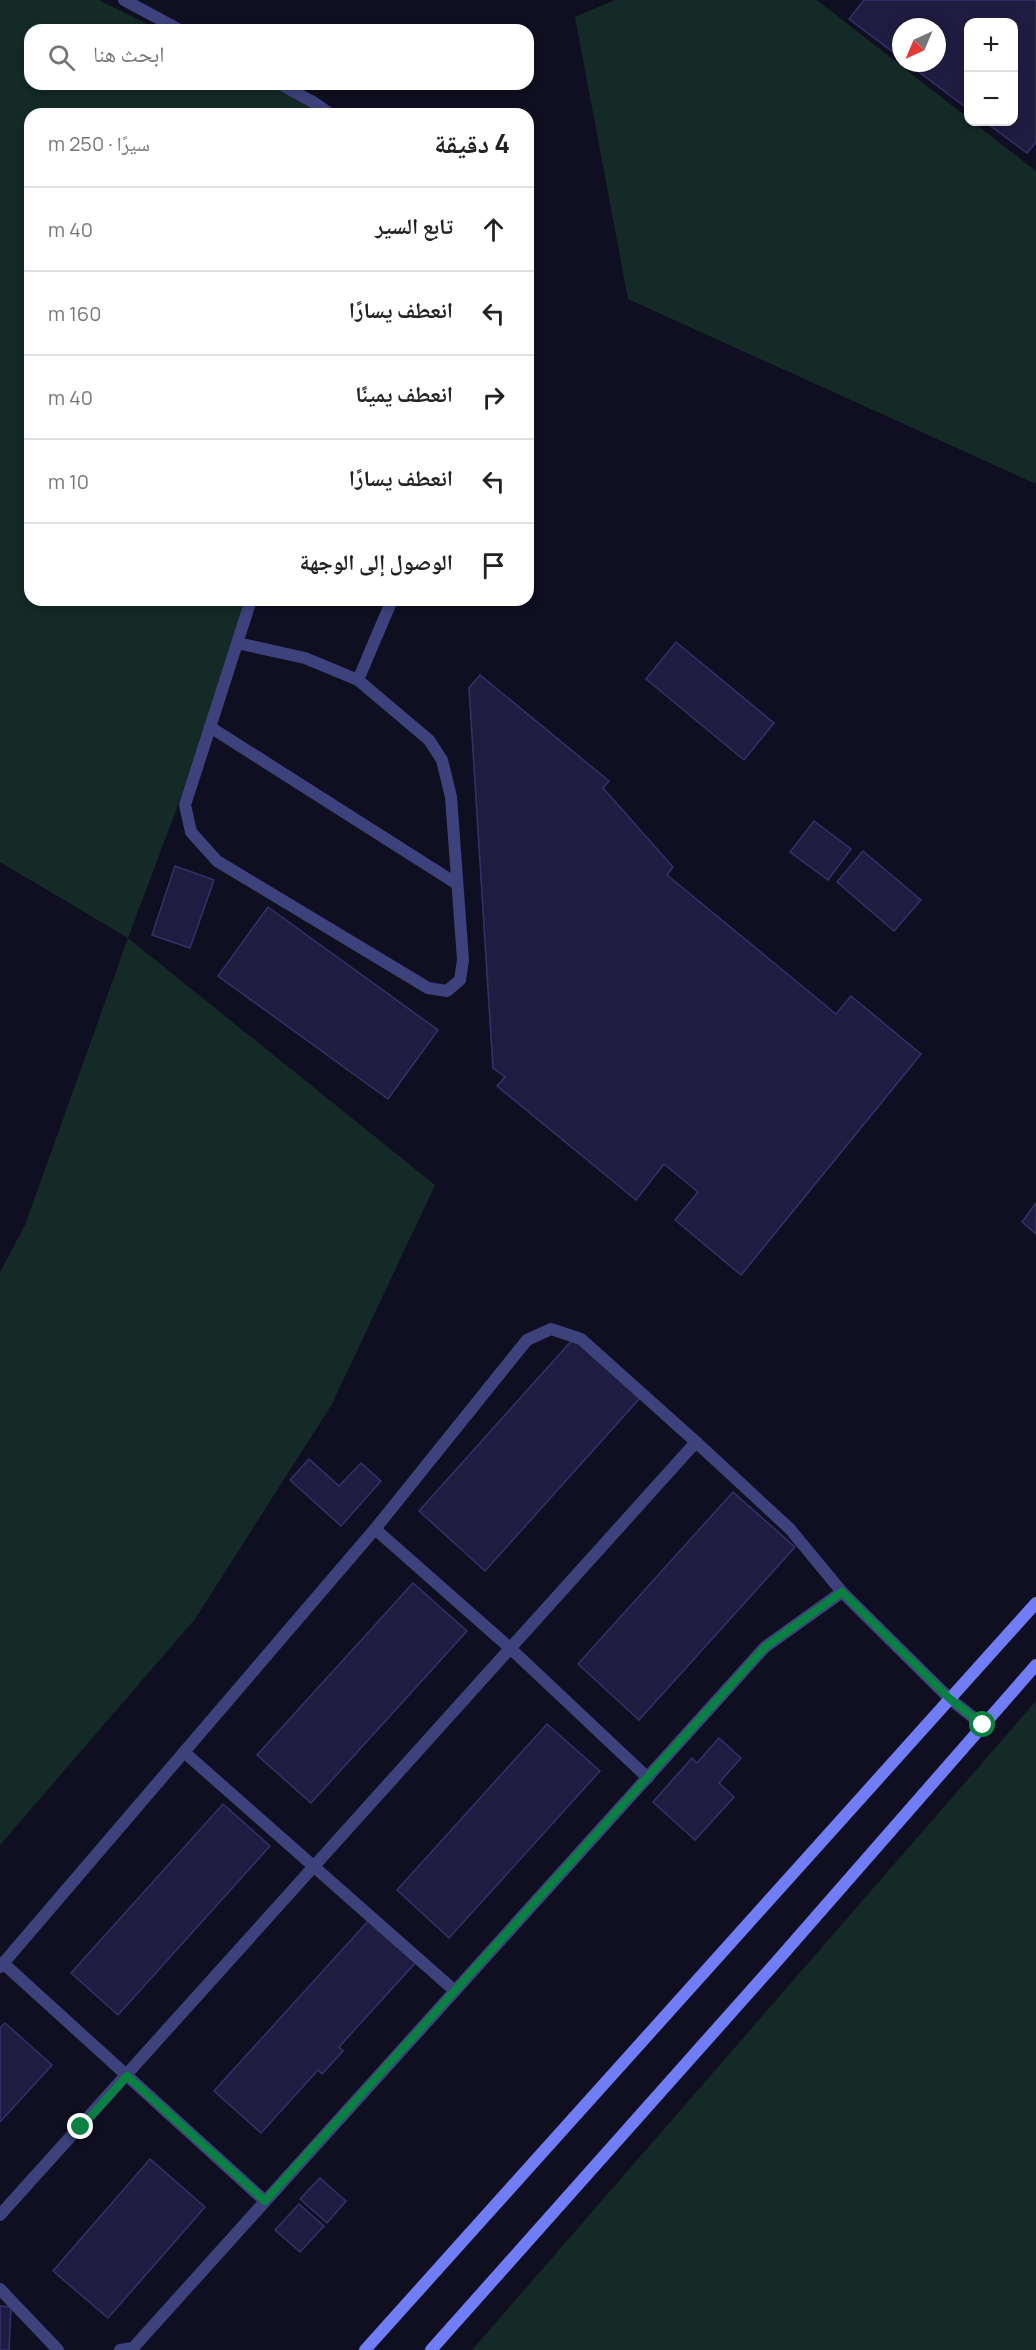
<!DOCTYPE html>
<html lang="ar">
<head>
<meta charset="utf-8">
<style>
	body { margin:0; font-family:Manrope,"Noto Naskh Arabic",sans-serif; background:#f6f6f6; color:#222; direction:rtl }
	.controls { position:absolute; right:18px; top:18px; display:grid; overflow:hidden; border-radius:12px; box-shadow:0 3px 9px #0003 }
	.controls button { width:54px; height:54px; display:grid; place-items:center; padding:0; border:0; border-bottom:2px solid #e0e0e0; background:#fff; color:#222; font:30px sans-serif }
	.compass { position:absolute; left:892px; top:18px; width:54px; height:54px; border-radius:50%; background:#fff; box-shadow:0 3px 9px #0003; rotate:224deg }
	.stop { position:absolute; width:18px; height:18px; margin:-14px; border:4px solid #0b8043; border-radius:50%; background:#fff }
	.stop.end { background:#0b8043; border-color:#fff; box-shadow:0 2px 6px #0008 }
	.list { margin:0; padding:0; list-style:none }
	h2 { display:flex; justify-content:space-between; align-items:center; height:78px; margin:0; padding:0 24px; font-size:26px }
	h2 small { font-size:20px; font-weight:400; color:#767676 }
	.list li { display:grid; grid-template-columns:39px 1fr auto; gap:18px; align-items:center; box-sizing:border-box; height:84px; padding:0 24px; border-top:2px solid #e0e0e0 }
	.list b { display:block; font-size:22px; white-space:nowrap }
	.list em { font-size:20px; font-style:normal; color:#767676 }
	.icon { flex:none; width:33px; height:33px; fill:none; stroke:currentColor; stroke-width:2; stroke-linecap:round; stroke-linejoin:round }
	.map { position:relative; flex:none; width:1036px; height:2350px; overflow:hidden; direction:ltr }
	.search { position:absolute; background:#fff; box-shadow:0 3px 9px #0003; left:24px; top:24px; width:510px; height:66px; display:flex; align-items:center; gap:15px; box-sizing:border-box; padding:0 21px; border-radius:18px; color:#767676; font-size:22px }
	.panel { position:absolute; background:#fff; box-shadow:0 3px 9px #0003; left:24px; top:108px; width:510px; height:498px; border-radius:18px; direction:rtl }
	.map>svg:first-child { display:block }
	.green { fill:#132a27 }
	.building { fill:#201c41; stroke:#35306b; stroke-width:1.5 }
	.lines { fill:none; stroke-linecap:round; stroke-linejoin:round }
	.service { stroke:#3d427d; stroke-width:12 }
	.secondary { stroke:#717df5; stroke-width:12 }
	.route { stroke:#0b8043; stroke-width:8 }
</style>
</head>
<body>
<div class="map">
<svg width="1036" height="2350" viewBox="0 0 1036 2350">
	<rect width="100%" height="100%" fill="#100f21"/>
	<g class="green">
		<path d="M0,0H99L159,30H30V84H268L326,113L30,114V600H255L128,938L435,1185L332,1404L195,1619L0,1845V1272L25,1225L128,938L0,862Z"/>
		<path d="M615,0H817L968,118V122H973L1036,171V484L628,299L575,17Z"/>
		<path d="M1036,1701V2350H472Z"/>
	</g>
	<g class="building">
		<path d="M864,0H1036V142L1027,153L985,122H1014V22H968V109L907,63H937V27H901V58L849,19Z"/>
		<path d="M676,642L774,723L744,760L646,679Z"/>
		<path d="M480,675L609,781L603,788L673,867L667,875L836,1014L851,996L921,1054L741,1275L675,1220L698,1192L664,1164L636,1200L497,1086L505,1077L493,1068L469,688Z"/>
		<path d="M814,821L851,849L828,880L790,852Z"/>
		<path d="M863,851L921,900L894,931L837,882Z"/>
		<path d="M175,866L214,880L190,948L152,935Z"/>
		<path d="M268,907L438,1030L388,1099L218,976Z"/>
		<path d="M1036,1203V1234L1022,1222Z"/>
		<path d="M574,1338L640,1398L485,1571L419,1511Z"/>
		<path d="M309,1459L339,1486L361,1463L381,1481L341,1526L290,1480Z"/>
		<path d="M733,1492L795,1547L639,1720L578,1664Z"/>
		<path d="M413,1583L467,1631L311,1803L257,1755Z"/>
		<path d="M547,1724L600,1771L449,1938L397,1890Z"/>
		<path d="M719,1738L741,1758L719,1783L734,1797L695,1840L653,1802L692,1758L697,1763Z"/>
		<path d="M223,1804L270,1846L118,2015L71,1973Z"/>
		<path d="M370,1919L417,1961L339,2047L343,2051L322,2074L318,2070L261,2133L214,2091Z"/>
		<path d="M5,2023L52,2065L0,2122V2028Z"/>
		<path d="M150,2159L205,2207L108,2318L53,2271Z"/>
		<path d="M320,2178L346,2201L327,2223L300,2199Z"/>
		<path d="M299,2204L324,2226L300,2252L275,2230Z"/>
		<path d="M0,2306L11,2307L9,2350H0Z"/>
	</g>
	<g class="lines">
		<g class="service">
			<path d="M124,0L180,30"/>
			<path d="M280,84L313,102L330,114"/>
			<path d="M237,643L305,658L358,680L429,740L442,760L451,797L463,960L460,980L447,991L428,988L217,861L191,832L185,805L251,600"/>
			<path d="M358,680L392,600"/>
			<path d="M210,727L457,884"/>
			<path d="M375,1529L510,1648L648,1778"/>
			<path d="M184,1752L455,1991"/>
			<path d="M3,1963L265,2201"/>
			<path d="M0,1967L375,1529L527,1340L551,1329L581,1339L696,1442"/>
			<path d="M0,2215L696,1442L790,1529L842,1592L950,1699L983,1725"/>
			<path d="M0,2289L58,2350"/>
			<path d="M120,2350L133,2348L765,1647L842,1592"/>
		</g>
		<g class="secondary">
			<path d="M365,2350L1036,1603"/>
			<path d="M431,2350L778,1960L1036,1665"/>
		</g>
	</g>
	<g class="lines">
		<path class="route" d="M81,2127L127,2076L265,2201L765,1647L842,1592L950,1699L983,1725"/>
	</g>
</svg>
<div class="controls">
<button>+</button>
<button>−</button>
</div>
<svg class="compass" viewBox="-18 -18 36 36"><path d="M0-13l5 13h-10z" fill="#e53935"/><path d="M0 13l5-13h-10z" fill="#767676"/></svg>
<div class="stop" style="left:983px;top:1725px"></div>
<div class="stop end" style="left:81px;top:2127px"></div>
<div class="search"><svg class="icon" aria-label="search" viewBox="0 0 24 24"><circle cx="10" cy="10" r="6"/><path d="M15 15l6 6"/></svg>ابحث هنا</div>
<section class="panel">
<h2>4 دقيقة<small>سيرًا · 250 m</small></h2>
<ul class="list">
<li><svg class="icon" aria-label="ahead" viewBox="0 0 24 24"><path d="M12 20V5M6 11l6-6 6 6"/></svg><div><b>تابع السير</b></div><em>40 m</em></li>
<li><svg class="icon" aria-label="left" viewBox="0 0 24 24"><path d="M17 20v-9H6M10 6l-5 5 5 5"/></svg><div><b>انعطف يسارًا</b></div><em>160 m</em></li>
<li><svg class="icon" aria-label="right" viewBox="0 0 24 24"><path d="M7 20v-9h11M14 6l5 5-5 5"/></svg><div><b>انعطف يمينًا</b></div><em>40 m</em></li>
<li><svg class="icon" aria-label="left" viewBox="0 0 24 24"><path d="M17 20v-9H6M10 6l-5 5 5 5"/></svg><div><b>انعطف يسارًا</b></div><em>10 m</em></li>
<li><svg class="icon" aria-label="arrive" viewBox="0 0 24 24"><path d="M6 21V4h12l-3 4 3 4H6"/></svg><div><b>الوصول إلى الوجهة</b></div></li>
</ul>
</section>
</div>
</body>
</html>
